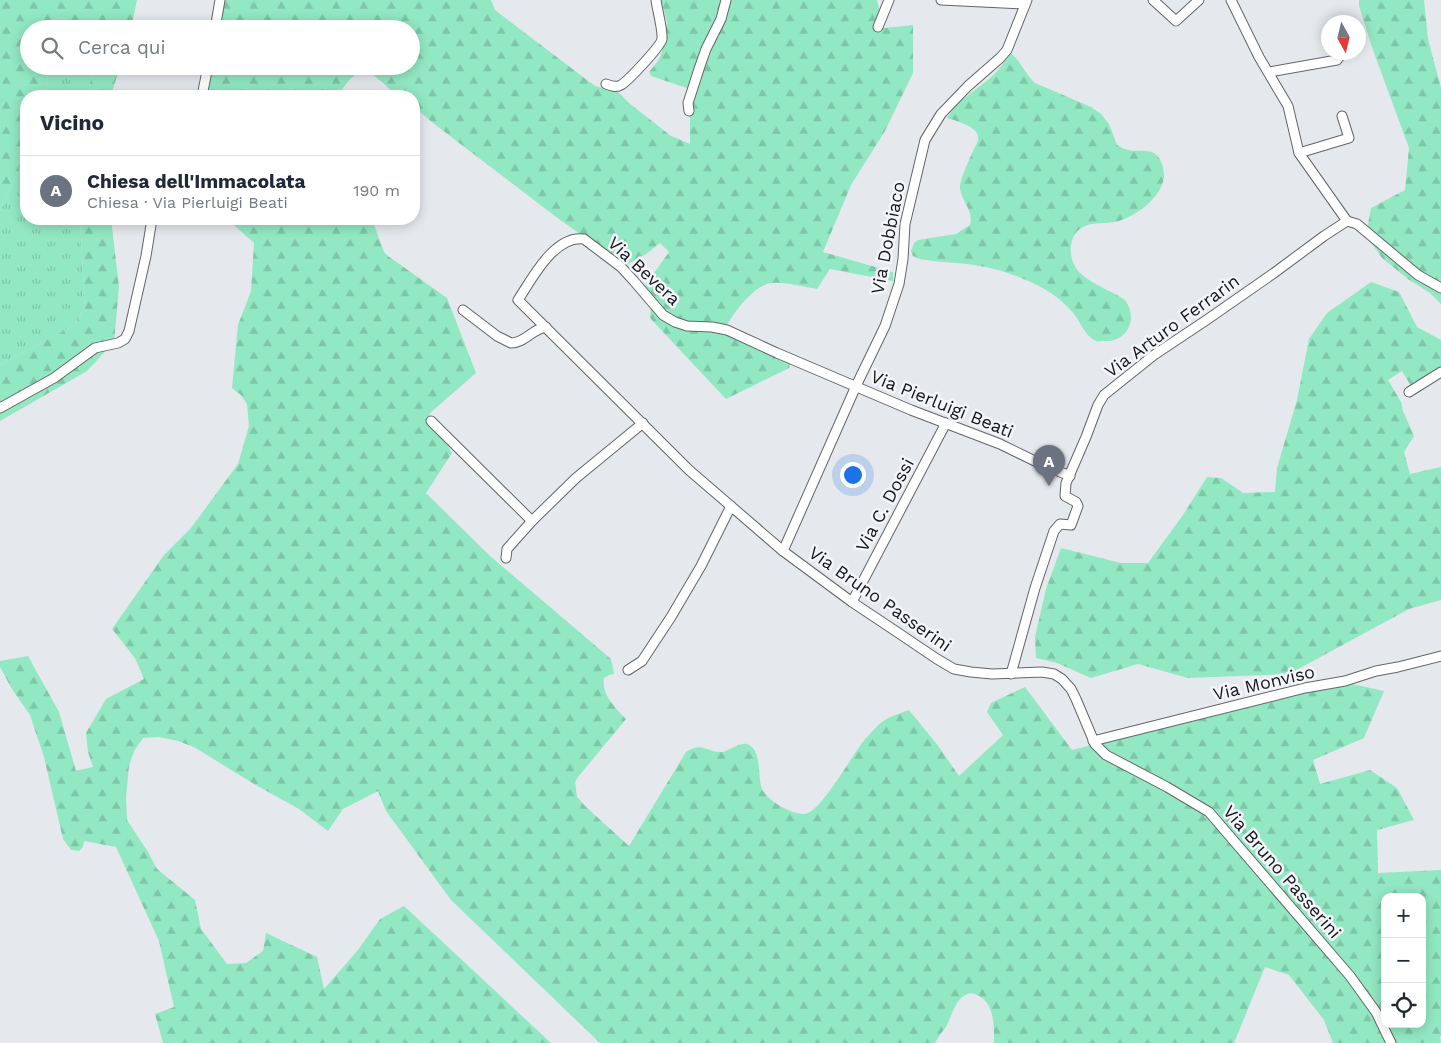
<!DOCTYPE html>
<html lang="it">
<head>
<meta charset="utf-8">
<style>
	body { margin:0; font-family:"Work Sans",sans-serif; background:#f6f6f7; color:#1f2937 }
	.controls { position:absolute; right:15px; bottom:15px; display:grid; overflow:hidden; border-radius:10px; box-shadow:0 2px 12px #0003 }
	.controls button { width:45px; height:45px; display:grid; place-items:center; padding:0; border:0; border-bottom:1px solid #e0e1e3; background:#fff; color:#1f2937; font:25px sans-serif }
	.compass { position:absolute; left:1321px; top:15px; width:45px; height:45px; border-radius:50%; background:#fff; box-shadow:0 2px 12px #0003; rotate:172deg }
	.you { position:absolute; left:852px; top:474px; width:18px; height:18px; margin:-12px; border:4px solid #fff; border-radius:50%; background:#1a73e8; box-shadow:0 0 0 8px #1a73e833 }
	.badge { display:grid; place-items:center; width:32px; height:32px; border-radius:50%; background:#b24b28; color:#fff; font-size:16px; font-weight:700 }
	.pin { position:absolute; translate:-50% -41px; filter:drop-shadow(0 1px 2px #0008) }
	.pin::after { content:''; position:absolute; top:26px; width:18px; height:15px; background:inherit; clip-path:polygon(0 0,100% 0,50% 100%) }
	.list { margin:0; padding:0; list-style:none }
	h2 { display:flex; justify-content:space-between; align-items:center; height:65px; margin:0; padding:0 20px; font-size:21px }
	h2 small { font-size:16px; font-weight:400; color:#747a83 }
	.list li { display:grid; grid-template-columns:32px 1fr auto; gap:15px; align-items:center; box-sizing:border-box; height:70px; padding:0 20px; border-top:1px solid #e0e1e3 }
	.list b { display:block; font-size:19px; white-space:nowrap }
	.list p { margin:0; font-size:16px; white-space:nowrap; color:#747a83 }
	.list em { font-size:16px; font-style:normal; color:#747a83 }
	.icon { flex:none; width:28px; height:28px; fill:none; stroke:currentColor; stroke-width:2; stroke-linecap:round; stroke-linejoin:round }
	.map { position:relative; flex:none; width:1441px; height:1043px; overflow:hidden }
	.search { position:absolute; background:#fff; box-shadow:0 2px 12px #0003; left:20px; top:20px; width:400px; height:55px; display:flex; align-items:center; gap:12px; box-sizing:border-box; padding:0 18px; border-radius:28px; color:#747a83; font-size:19px }
	.panel { position:absolute; background:#fff; box-shadow:0 2px 12px #0003; left:20px; top:90px; width:400px; height:135px; border-radius:20px }
	.map>svg:first-child { display:block }
	.grass { fill:url(#grass-tufts) }
	.forest { fill:url(#forest-firs); fill-rule:evenodd }
	.lines { fill:none; stroke-linecap:round; stroke-linejoin:round }
	.minor-casing { stroke:#636569; stroke-width:11 }
	.minor { stroke:#fff; stroke-width:9 }
	.labels { text-anchor:middle; stroke-width:5; stroke-linejoin:round; paint-order:stroke }
	.street-label { font-size:18px; fill:#161718; stroke:#f3f5fa }
</style>
</head>
<body>
<div class="map">
<svg width="1441" height="1043" viewBox="0 0 1441 1043">
	<defs>
		<pattern id="grass-tufts" width="24" height="20" patternUnits="userSpaceOnUse" patternTransform="scale(1.25)"><rect width="24" height="20" fill="#92e8c3"/><path d="M3 7l-1-3M5 7V3M7 7l1-3M15 17l-1-3M17 17v-4M19 17l1-3" fill="none" stroke="#7dc6a7"/></pattern>
		<pattern id="forest-firs" width="22" height="20" patternUnits="userSpaceOnUse" patternTransform="scale(1.25)"><rect width="22" height="20" fill="#92e8c3"/><path d="M5 1l3.5 6h-7zM16 11l3.5 6h-7z" fill="#7dc6a7"/></pattern>
	</defs>
	<rect width="100%" height="100%" fill="#e5e8ed"/>
	<g class="grass">
		<path d="M57,17L95,29H55Z"/>
		<path d="M49,66H93L88,96H45Z"/>
		<path d="M26,152V219H80L85,307L75,325L0,365V212Z"/>
	</g>
	<g class="forest">
		<path d="M0,0H137L131,29H95L57,17L55,29H29V66H49L45,96H26V152L0,212Z"/>
		<path d="M218,0H491L495,10L587,80L595,86L618,92L629,103L671,136L690,144V89L651,76L649,72L658,61L662,52L667,22L661,0H877L884,28L913,25V73L885,131L851,185L823,252L893,272V281L830,269L817,289C803,287 786,282 773,283C756,283 735,311 727,325L788,357L791,362L789,368L726,399L650,318L651,304L649,294L645,286L669,252L660,243L646,254L625,266L559,219L433,123L414,107V96C410,96 405,97 402,96C387,93 373,63 355,75C348,80 342,90 337,96H203L209,66H411V29H214Z"/>
		<path d="M1359,0H1424L1428,39L1441,88V304L1430,293L1408,279L1382,258L1366,235L1371,208L1405,190L1409,148L1373,50L1359,6Z"/>
		<path d="M1009,52C1020,59 1025,74 1035,83L1091,107L1101,114L1109,124L1117,145C1121,147 1124,149 1128,150C1136,152 1147,149 1154,153C1162,158 1164,169 1164,177C1161,199 1135,217 1115,222C1105,224 1094,222 1085,226C1067,233 1067,259 1079,272C1091,284 1110,290 1125,300C1139,319 1127,343 1103,341C1100,341 1099,342 1096,341C1085,336 1081,323 1074,314C1069,308 1062,301 1055,296C1040,284 1004,270 985,267C963,262 941,263 920,259L913,256L911,251L914,243L918,240L956,234L970,225C974,211 962,202 960,189C959,180 973,151 978,141C978,139 978,135 977,133C973,126 955,120 947,118C962,94 983,88 999,69C1004,64 1006,58 1009,52Z"/>
		<path d="M93,66H120L111,96H88Z"/>
		<path d="M80,219H111L119,287L114,342L87,371L0,421V365L75,325L85,307Z"/>
		<path d="M227,219H372L384,252L388,256L447,298L476,373L429,414L452,453L426,493L490,556L611,659L614,674L609,675L604,678C601,695 616,708 626,719L578,777L575,782L577,797L586,807L629,846L686,752C704,741 706,753 722,752C730,751 739,742 747,744C763,750 757,778 762,789C766,797 775,803 782,807C788,810 796,814 804,814C821,814 854,750 868,736C874,730 880,722 888,718C894,715 902,713 909,710L939,747L959,776L1003,735L987,712L991,703L1025,687L1072,750L1338,681L1384,691L1364,738L1313,760L1320,784L1370,770L1397,788L1414,820L1377,830L1378,873L1441,870V1036H1440L1441,1043H1333L1324,1020L1289,975L1265,967L1234,1043H994C994,1026 995,1003 977,995C970,992 965,994 960,999C953,1007 951,1018 946,1027C942,1032 938,1037 935,1043H600L451,900L386,811L378,791L343,809L328,831L299,809L254,784L194,747L178,741L159,737L143,738L134,751L129,766L126,797L127,820L148,852L157,869L195,900L201,929L227,964L246,963L263,951L266,933L317,957L324,989L358,950L380,919L404,906L551,1043H163L155,1014L174,1007L159,941L116,847L84,841L83,847L79,851L71,850L63,839L44,757L30,715L12,689L0,667V661L28,656L59,712L76,771L93,767L88,752L86,733L106,699L144,679L135,658L112,629L164,555L191,528L238,464L249,426L247,404L241,395L232,388L238,325L251,291L254,243ZM1385,897H1422V1024H1385Z"/>
		<path d="M1371,282L1399,292L1417,327L1441,340V368L1411,386L1402,371L1388,380L1401,402L1403,411L1414,436L1404,452L1410,474L1441,467V600L1409,609L1289,674L1188,678L1138,664L1091,678L1057,663L1036,658L1035,637L1046,589L1061,548L1121,563H1148L1183,515L1207,477L1221,478L1243,493L1275,492L1277,468L1297,400L1309,339L1327,313Z"/>
	</g>
	<g class="lines">
		<defs>
			<g id="minor">
				<path d="M941,0L1025,4"/>
				<path d="M1153,0L1176,21L1199,0"/>
				<path d="M1231,0L1259,57L1288,106L1299,153L1347,221"/>
				<path d="M878,27L889,0"/>
				<path d="M215,29L220,0"/>
				<path d="M1269,72L1337,60L1340,56V52"/>
				<path d="M606,84C611,86 616,88 621,85C628,81 661,46 662,39C663,30 657,9 656,0"/>
				<path d="M202,96L208,66"/>
				<path d="M689,111L688,103L700,66L706,49L721,19L726,0"/>
				<path d="M1299,153L1349,138L1342,116"/>
				<path d="M463,310L497,336L511,343C525,343 532,329 546,327"/>
				<path d="M1409,392L1441,372"/>
				<path d="M0,408L54,378L95,348L118,343L125,339L129,331L146,256L152,219"/>
				<path d="M431,421L532,521"/>
				<path d="M1070,476L1039,463L1000,444L911,410L777,353L727,330L712,327L687,326L675,322L663,315L633,280L621,267L584,239C554,235 532,279 518,300L689,470L783,551L852,602L894,630L937,659L954,669L971,672L992,674L1042,672L1054,674L1062,679L1071,689L1076,699L1095,744L1106,755L1167,787L1209,812L1350,976L1376,1012L1391,1043"/>
				<path d="M783,551L856,386L885,326L899,284L903,259L905,224L925,140L941,114L968,86L1000,58L1007,50L1027,0"/>
				<path d="M506,558L507,549L532,521L576,478L643,423"/>
				<path d="M852,602L946,423"/>
				<path d="M628,670L642,661L671,617L701,566L731,506"/>
				<path d="M1011,674L1035,588L1054,531L1060,524L1071,525L1078,506L1076,502L1065,496L1066,483L1086,437L1098,405L1104,395L1154,355L1208,319L1274,273L1324,236L1347,221L1357,224L1418,275L1441,288"/>
				<path d="M1093,741L1305,688L1345,681L1376,671L1398,667L1441,656"/>
			</g>
		</defs>
		<use href="#minor" class="minor-casing"/>
		<use href="#minor" class="minor"/>
	</g>
	<g class="labels">
		<g class="street-label">
			<text transform="translate(888 238) rotate(-79)" y="6">Via Dobbiaco</text>
			<text transform="translate(644 271) rotate(43)" y="6">Via Bevera</text>
			<text transform="translate(1172 326) rotate(-36)" y="6">Via Arturo Ferrarin</text>
			<text transform="translate(942 404) rotate(22)" y="6">Via Pierluigi Beati</text>
			<text transform="translate(885 505) rotate(-62)" y="6">Via C. Dossi</text>
			<text transform="translate(880 599) rotate(35)" y="6">Via Bruno Passerini</text>
			<text transform="translate(1264 683) rotate(-13)" y="6">Via Monviso</text>
			<text transform="translate(1282 872) rotate(49)" y="6">Via Bruno Passerini</text>
		</g>
	</g>
</svg>
<div class="controls">
<button>+</button>
<button>−</button>
<button><svg class="icon" aria-label="locate" viewBox="0 0 24 24"><circle cx="12" cy="12" r="6"/><path d="M12 2v4M12 18v4M2 12h4M18 12h4"/></svg></button>
</div>
<svg class="compass" viewBox="-18 -18 36 36"><path d="M0-13l5 13h-10z" fill="#e53935"/><path d="M0 13l5-13h-10z" fill="#747a83"/></svg>
<div class="you"></div>
<div class="pin badge" style="left:1049px;top:486px;background:#6b7280">A</div>
<div class="search"><svg class="icon" aria-label="search" viewBox="0 0 24 24"><circle cx="10" cy="10" r="6"/><path d="M15 15l6 6"/></svg>Cerca qui</div>
<section class="panel">
<h2>Vicino<small></small></h2>
<ul class="list">
<li><span class="badge" style="background:#6b7280">A</span><div><b>Chiesa dell'Immacolata</b><p>Chiesa · Via Pierluigi Beati</p></div><em>190 m</em></li>
</ul>
</section>
</div>
</body>
</html>
